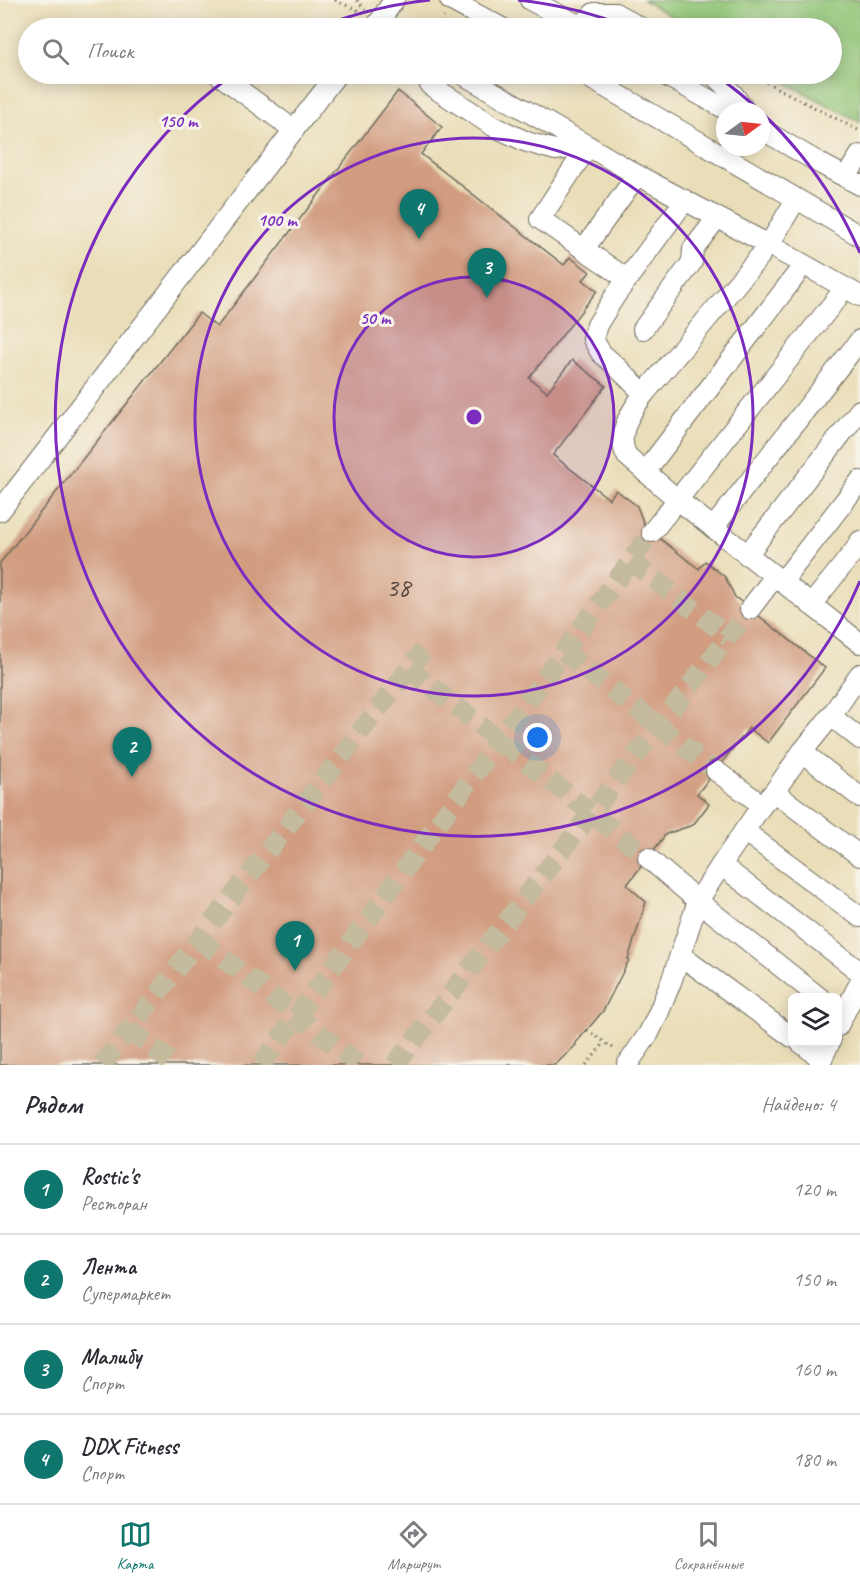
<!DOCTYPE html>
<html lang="ru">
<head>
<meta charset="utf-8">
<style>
	body { margin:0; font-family:Caveat,sans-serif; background:#f2f2f3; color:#2b2b33 }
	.controls { position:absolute; right:18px; bottom:18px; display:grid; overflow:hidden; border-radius:9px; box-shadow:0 3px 15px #0003 }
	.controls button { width:54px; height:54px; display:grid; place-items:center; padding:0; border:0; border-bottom:2px solid #e1e1e2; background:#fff; color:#2b2b33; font:30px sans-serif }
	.compass { position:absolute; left:716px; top:102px; width:54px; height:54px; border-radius:50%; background:#fff; box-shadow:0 3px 15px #0003; rotate:75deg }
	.you { position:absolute; left:538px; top:738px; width:21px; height:21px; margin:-15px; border:4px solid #fff; border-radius:50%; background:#1a73e8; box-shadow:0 0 0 9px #1a73e833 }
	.badge { display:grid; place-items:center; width:39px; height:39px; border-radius:50%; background:#0f766e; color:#fff; font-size:20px; font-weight:700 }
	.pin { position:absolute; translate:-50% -50px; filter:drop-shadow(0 2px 3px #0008) }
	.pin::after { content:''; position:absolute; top:32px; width:21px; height:18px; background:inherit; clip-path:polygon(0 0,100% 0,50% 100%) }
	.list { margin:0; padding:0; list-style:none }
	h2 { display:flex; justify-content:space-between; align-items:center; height:78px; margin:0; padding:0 24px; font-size:26px }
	h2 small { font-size:20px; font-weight:400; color:#7c7c81 }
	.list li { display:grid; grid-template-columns:39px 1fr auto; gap:18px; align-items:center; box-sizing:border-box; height:90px; padding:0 24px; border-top:2px solid #e1e1e2 }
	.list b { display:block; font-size:22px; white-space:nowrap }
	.list p { margin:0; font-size:20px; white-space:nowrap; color:#7c7c81 }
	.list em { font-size:20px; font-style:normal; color:#7c7c81 }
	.icon { flex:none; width:33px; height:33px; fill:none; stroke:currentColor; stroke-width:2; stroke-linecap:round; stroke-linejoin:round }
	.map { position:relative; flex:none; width:860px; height:1065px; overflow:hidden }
	.search { position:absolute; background:#fff; box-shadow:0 3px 15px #0003; left:18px; right:18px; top:18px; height:66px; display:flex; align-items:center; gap:15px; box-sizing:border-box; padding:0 21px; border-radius:33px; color:#7c7c81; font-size:22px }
	.sheet { height:438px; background:#fff }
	nav { display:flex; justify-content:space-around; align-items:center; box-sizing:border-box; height:84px; border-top:2px solid #e1e1e2; background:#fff; font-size:16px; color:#7c7c81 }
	nav a { display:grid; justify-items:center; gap:3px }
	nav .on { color:#0f766e }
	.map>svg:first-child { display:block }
	.green { fill:#90c577; stroke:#5e7851; stroke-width:1.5 }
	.building { fill:#d19c80 }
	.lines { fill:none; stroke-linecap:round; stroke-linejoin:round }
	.minor-tunnel { stroke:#c4ba9d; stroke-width:20; stroke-dasharray:20 10; stroke-linecap:butt }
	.minor-casing { stroke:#6e6a5d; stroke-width:22 }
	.path { stroke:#6e6a5d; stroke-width:3; stroke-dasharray:1.5 4.5; stroke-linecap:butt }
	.minor { stroke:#fff; stroke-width:20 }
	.ring { fill:none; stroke:#7b2cbf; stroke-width:3 }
	.labels { text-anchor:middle; stroke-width:6; stroke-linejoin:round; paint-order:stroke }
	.number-label { font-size:27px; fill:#544740 }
	.centre { fill:#7b2cbf; stroke:#f7f3e8; stroke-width:3 }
	.ring-label { font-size:18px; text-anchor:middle; font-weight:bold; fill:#7b2cbf; stroke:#f7f3e8; stroke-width:6; stroke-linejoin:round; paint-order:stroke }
</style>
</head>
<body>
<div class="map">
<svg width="860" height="1065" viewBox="0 0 860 1065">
	<rect width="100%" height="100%" fill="#f7f3e8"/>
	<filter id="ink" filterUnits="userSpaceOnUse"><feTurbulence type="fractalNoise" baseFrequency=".0167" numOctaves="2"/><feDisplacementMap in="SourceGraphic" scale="12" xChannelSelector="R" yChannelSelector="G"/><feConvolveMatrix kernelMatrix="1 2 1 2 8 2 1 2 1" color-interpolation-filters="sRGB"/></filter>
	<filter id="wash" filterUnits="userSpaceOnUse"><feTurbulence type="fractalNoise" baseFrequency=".008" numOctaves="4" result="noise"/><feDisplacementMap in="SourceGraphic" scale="24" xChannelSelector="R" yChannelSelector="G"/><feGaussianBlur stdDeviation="1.35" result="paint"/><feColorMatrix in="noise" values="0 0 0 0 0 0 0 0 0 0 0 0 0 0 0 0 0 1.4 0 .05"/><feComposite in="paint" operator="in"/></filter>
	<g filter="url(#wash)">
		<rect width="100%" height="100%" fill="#eadeb9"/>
		<path class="green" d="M643,0H860V122L769,74H832V28H691Z"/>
		<g id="blocks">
			<path class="building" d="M398,91L442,127L421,154L564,265L570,257L590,272L583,280L597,291L529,378L547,392L572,360L606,386L553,455L609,499L616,490L637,506L645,527L699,569L705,561L725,577L735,597L825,668L768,743L749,728L697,794L709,804L693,825L666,834L627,885L646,902L628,959L629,960L603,1011L575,1044L576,1045L555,1065H0V563L199,313L217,327Z"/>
		</g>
	</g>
	<g filter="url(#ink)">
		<use href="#blocks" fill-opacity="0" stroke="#6e6a5d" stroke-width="1.5"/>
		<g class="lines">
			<g class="minor-tunnel">
				<path d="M631,561L729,637"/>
				<path d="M564,652L716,771"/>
				<path d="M409,669L648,858"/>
				<path d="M200,940L360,1065"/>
				<path d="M130,1030L175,1065"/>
				<path d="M102,1065L423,651"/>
				<path d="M261,1065L652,532"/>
				<path d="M395,1065L750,609"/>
			</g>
			<defs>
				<g id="minor">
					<path d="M450,0L502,28"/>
					<path d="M530,0L584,28"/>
					<path d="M580,27L594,13H615L641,28"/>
					<path d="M375,28L394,0"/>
					<path d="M218,74L294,130"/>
					<path d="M462,74L588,146L637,175L769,245L860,296"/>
					<path d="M583,74L860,236"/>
					<path d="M663,74L729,111"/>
					<path d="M713,74L733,94L745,111"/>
					<path d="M430,85L493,126L527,142L555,150L588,146"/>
					<path d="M761,129L823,165L860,185"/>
					<path d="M588,146L540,219L627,279"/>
					<path d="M846,177L860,155"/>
					<path d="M769,245L796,199"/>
					<path d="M584,249L637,175"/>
					<path d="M760,256L644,394C631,411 615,435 627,456L678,500L860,643"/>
					<path d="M643,329L692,262L693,249L717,218"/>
					<path d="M644,394L615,365L601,353L593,339L597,325L615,296L685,200"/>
					<path d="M645,472L796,275"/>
					<path d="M0,511L337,74"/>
					<path d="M713,528L860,340"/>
					<path d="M652,532L838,297"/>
					<path d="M747,555L860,410"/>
					<path d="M782,582L860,481"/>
					<path d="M811,605L855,550L860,541"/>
					<path d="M750,609L775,576"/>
					<path d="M831,716L860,739"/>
					<path d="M802,752L860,797"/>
					<path d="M716,771L762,805"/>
					<path d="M774,792L860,856"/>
					<path d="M744,831L860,917"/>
					<path d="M648,858L698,901L820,998"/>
					<path d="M721,865L860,972"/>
					<path d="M680,955L792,1037"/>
					<path d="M838,1026L860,982"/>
					<path d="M800,1042L822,1059"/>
					<path d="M627,1065L649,1033L658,1014L671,982L698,901L721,865L762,805L774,792L802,752L831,716L860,674"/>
					<path d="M819,1065L830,1042"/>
				</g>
			</defs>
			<use href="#minor" class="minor-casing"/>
			<g class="path">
				<path d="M335,0L363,13"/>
				<path d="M357,0L365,10"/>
				<path d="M438,28L444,17"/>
				<path d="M750,74L860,131"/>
				<path d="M587,1030L616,1050"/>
				<path d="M586,1065L605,1042"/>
			</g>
			<use href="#minor" class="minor"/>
		</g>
	</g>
	<circle cx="474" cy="417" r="140" fill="#7b2cbf" fill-opacity=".12"/>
	<g class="ring">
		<circle cx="474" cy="417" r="140"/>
		<circle cx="474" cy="417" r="279"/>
		<path d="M860 581A419 419 0 1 1 234 74M320 27A419 419 0 0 1 430 0M518 0A419 419 0 0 1 628 27M714 74A419 419 0 0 1 860 253"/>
	</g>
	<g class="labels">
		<g class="number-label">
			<text x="398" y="596">38</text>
		</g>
	</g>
	<circle cx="474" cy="417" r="9" class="centre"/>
	<g class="ring-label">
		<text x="178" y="127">150 m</text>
		<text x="277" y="226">100 m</text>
		<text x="375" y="324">50 m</text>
	</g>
</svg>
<div class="controls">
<button><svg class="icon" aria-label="layers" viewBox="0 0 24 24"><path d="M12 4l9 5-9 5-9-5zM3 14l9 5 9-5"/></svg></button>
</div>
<svg class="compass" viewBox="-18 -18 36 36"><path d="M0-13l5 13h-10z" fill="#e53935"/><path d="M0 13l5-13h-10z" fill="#7c7c81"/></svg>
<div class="you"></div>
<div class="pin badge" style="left:295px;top:971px">1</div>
<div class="pin badge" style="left:132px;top:777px">2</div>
<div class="pin badge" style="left:487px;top:298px">3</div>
<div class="pin badge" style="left:419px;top:239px">4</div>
<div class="search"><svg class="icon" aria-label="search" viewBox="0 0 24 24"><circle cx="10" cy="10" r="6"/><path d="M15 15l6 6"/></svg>Поиск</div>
</div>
<section class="sheet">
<h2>Рядом<small>Найдено: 4</small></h2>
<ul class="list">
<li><span class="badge">1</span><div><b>Rostic's</b><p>Ресторан</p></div><em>120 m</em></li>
<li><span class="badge">2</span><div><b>Лента</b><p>Супермаркет</p></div><em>150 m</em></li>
<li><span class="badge">3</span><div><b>Малибу</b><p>Спорт</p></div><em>160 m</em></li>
<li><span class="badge">4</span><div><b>DDX Fitness</b><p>Спорт</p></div><em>180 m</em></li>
</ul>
</section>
<nav>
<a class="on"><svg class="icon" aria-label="map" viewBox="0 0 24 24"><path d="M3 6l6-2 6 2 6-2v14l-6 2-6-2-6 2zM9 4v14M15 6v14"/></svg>Карта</a>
<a><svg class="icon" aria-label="directions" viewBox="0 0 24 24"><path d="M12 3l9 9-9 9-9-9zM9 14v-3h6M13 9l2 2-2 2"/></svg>Маршрут</a>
<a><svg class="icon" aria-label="saved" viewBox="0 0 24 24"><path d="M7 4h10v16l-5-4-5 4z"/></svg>Сохранённые</a>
</nav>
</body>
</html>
